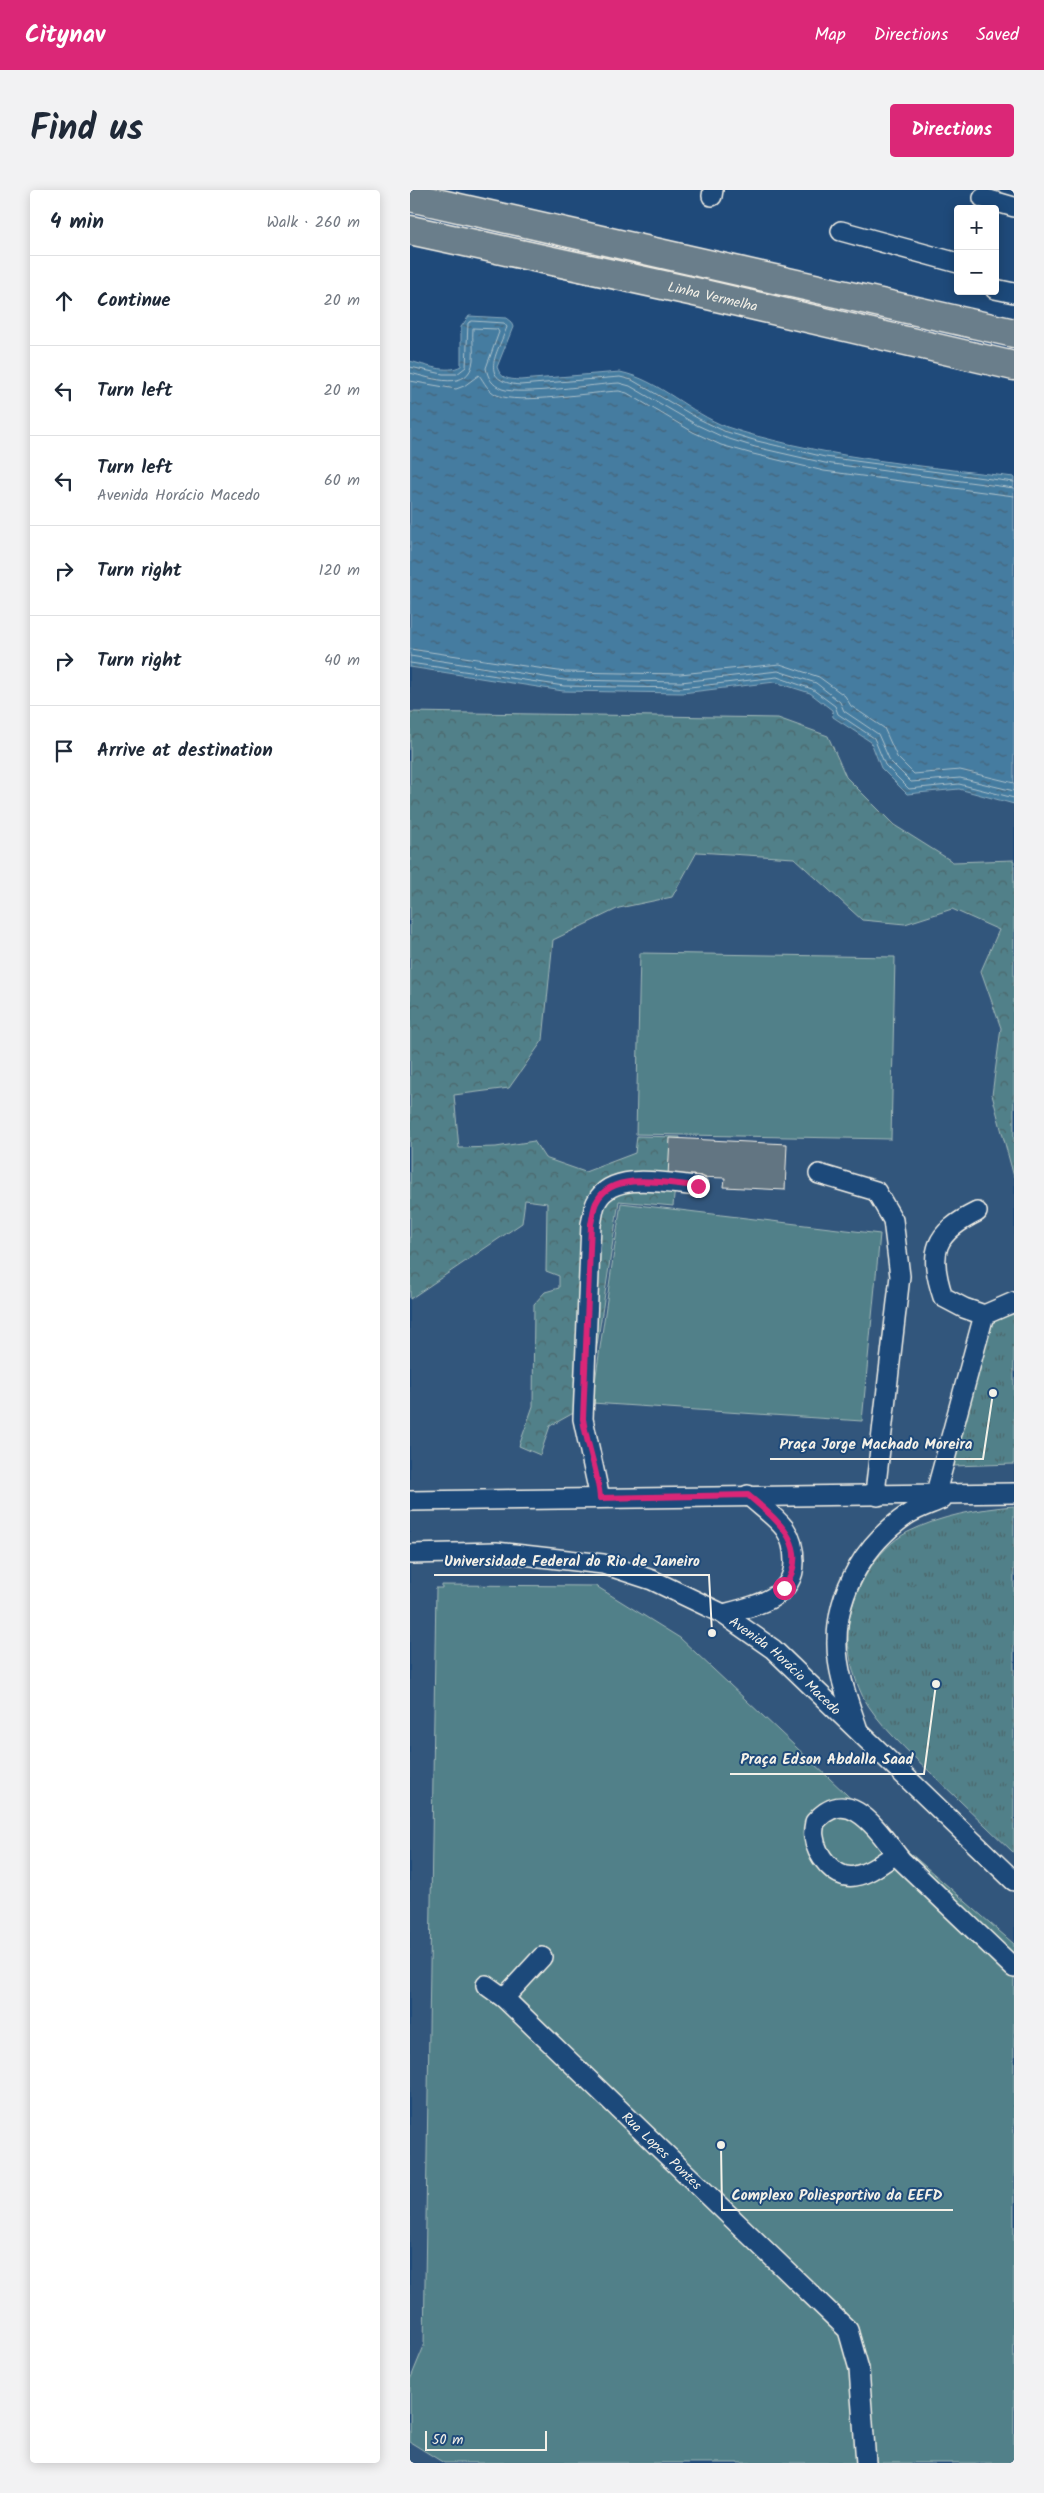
<!DOCTYPE html>
<html lang="en">
<head>
<meta charset="utf-8">
<style>
	body { margin:0; font-family:Kalam,sans-serif; background:#f2f2f3; color:#1f2937 }
	.controls { position:absolute; right:15px; top:15px; display:grid; overflow:hidden; border-radius:5px; box-shadow:0 2px 12px #0003 }
	.controls button { width:45px; height:45px; display:grid; place-items:center; padding:0; border:0; border-bottom:1px solid #e0e1e3; background:#fff; color:#1f2937; font:25px sans-serif }
	.scale { position:absolute; left:15px; bottom:12px; width:122px; box-sizing:border-box; padding-left:5px; border:2px solid #f4f1e8; border-top:0; font-size:14px; line-height:18px; white-space:nowrap; color:#f4f1e8; -webkit-text-stroke:4px #1f4a7a; paint-order:stroke }
	.stop { position:absolute; width:15px; height:15px; margin:-11px; border:4px solid #db2777; border-radius:50%; background:#fff }
	.stop.end { background:#db2777; border-color:#fff; box-shadow:0 1px 5px #0008 }
	.list { margin:0; padding:0; list-style:none }
	h2 { display:flex; justify-content:space-between; align-items:center; height:65px; margin:0; padding:0 20px; font-size:21px }
	h2 small { font-size:16px; font-weight:400; color:#747a83 }
	.list li { display:grid; grid-template-columns:32px 1fr auto; gap:15px; align-items:center; box-sizing:border-box; height:90px; padding:0 20px; border-top:1px solid #e0e1e3 }
	.list b { display:block; font-size:19px; white-space:nowrap }
	.list p { margin:0; font-size:16px; white-space:nowrap; color:#747a83 }
	.list em { font-size:16px; font-style:normal; color:#747a83 }
	.icon { flex:none; width:28px; height:28px; fill:none; stroke:currentColor; stroke-width:2; stroke-linecap:round; stroke-linejoin:round }
	.map { position:relative; flex:none; width:604px; height:2273px; overflow:hidden; border-radius:5px }
	header { display:flex; align-items:center; gap:30px; box-sizing:border-box; height:70px; padding:0 25px; background:#db2777; color:#fff }
	header strong { font-size:24px }
	nav { display:flex; gap:28px; margin-inline-start:auto; font-size:18px }
	.intro { display:flex; align-items:center; justify-content:space-between; box-sizing:border-box; height:120px; padding:0 30px }
	h1 { margin:0; font-size:35px }
	.button { padding:12px 22px; border-radius:5px; background:#db2777; color:#fff; font-size:18px; font-weight:700 }
	main { display:flex; gap:30px; padding:0 30px }
	aside { flex:1; background:#fff; border-radius:5px; box-shadow:0 2px 12px #0003 }
	.map>svg:first-child { display:block }
	.built { fill:#33577c }
	.forest { fill:url(#forest-crowns); stroke:#a2b8b8 }
	.park { fill:url(#park-tufts); stroke:#a2b8b8 }
	.pitch { fill:#518089; stroke:#a2b8b8 }
	.water { fill:url(#water-ripples); stroke:#8aaabd }
	.lines { fill:none; stroke-linecap:round; stroke-linejoin:round }
	.shore { stroke:#aec2cb; stroke-width:1 }
	.building { fill:#627482; stroke:#f4f1e8 }
	.minor-casing { stroke:#f4f1e8; stroke-width:22 }
	.highway-casing { stroke:#f4f1e8; stroke-width:31 }
	.minor { stroke:#1f4a7a; stroke-width:19 }
	.highway { stroke:#6b7e8b; stroke-width:28 }
	.route { stroke:#db2777; stroke-width:6 }
	.labels { text-anchor:middle; stroke-width:4; stroke-linejoin:round; paint-order:stroke }
	.street-label { font-size:14px; fill:#f4f1e8; stroke:#1f4a7a }
	.leader { fill:none; stroke:#f4f1e8; stroke-width:2 }
	.callout-dot { fill:#f4f1e8; stroke:#1f4a7a; stroke-width:2 }
	.callout-label { font-size:15px; text-anchor:middle; font-weight:bold; fill:#f4f1e8; stroke:#1f4a7a; stroke-width:4; stroke-linejoin:round; paint-order:stroke }
</style>
</head>
<body>
<header>
<strong>Citynav</strong>
<nav><a>Map</a><a>Directions</a><a>Saved</a></nav>
</header>
<div class="intro"><h1>Find us</h1><a class="button">Directions</a></div>
<main>
<aside>
<h2>4 min<small>Walk · 260 m</small></h2>
<ul class="list">
<li><svg class="icon" aria-label="ahead" viewBox="0 0 24 24"><path d="M12 20V5M6 11l6-6 6 6"/></svg><div><b>Continue</b></div><em>20 m</em></li>
<li><svg class="icon" aria-label="left" viewBox="0 0 24 24"><path d="M17 20v-9H6M10 6l-5 5 5 5"/></svg><div><b>Turn left</b></div><em>20 m</em></li>
<li><svg class="icon" aria-label="left" viewBox="0 0 24 24"><path d="M17 20v-9H6M10 6l-5 5 5 5"/></svg><div><b>Turn left</b><p>Avenida Horácio Macedo</p></div><em>60 m</em></li>
<li><svg class="icon" aria-label="right" viewBox="0 0 24 24"><path d="M7 20v-9h11M14 6l5 5-5 5"/></svg><div><b>Turn right</b></div><em>120 m</em></li>
<li><svg class="icon" aria-label="right" viewBox="0 0 24 24"><path d="M7 20v-9h11M14 6l5 5-5 5"/></svg><div><b>Turn right</b></div><em>40 m</em></li>
<li><svg class="icon" aria-label="arrive" viewBox="0 0 24 24"><path d="M6 21V4h12l-3 4 3 4H6"/></svg><div><b>Arrive at destination</b></div></li>
</ul>
</aside>
<div class="map">
<svg width="604" height="2273" viewBox="0 0 604 2273">
	<defs>
		<pattern id="forest-crowns" width="20" height="18" patternUnits="userSpaceOnUse" patternTransform="scale(1.25)"><rect width="20" height="18" fill="#518089"/><path d="M2 6a3 3 0 1 1 6 0M12 15a3 3 0 1 1 6 0" fill="none" stroke="#4d676b"/></pattern>
		<pattern id="park-tufts" width="24" height="20" patternUnits="userSpaceOnUse" patternTransform="scale(1.25)"><rect width="24" height="20" fill="#518089"/><path d="M3 7l-1-3M5 7V3M7 7l1-3M15 17l-1-3M17 17v-4M19 17l1-3" fill="none" stroke="#4d676b"/></pattern>
		<pattern id="water-ripples" width="26" height="14" patternUnits="userSpaceOnUse" patternTransform="scale(1.25)"><rect width="26" height="14" fill="#447ba0"/><path d="M2 4q2-2 4 0t4 0M15 11q2-2 4 0t4 0" fill="none" stroke="#466478"/></pattern>
	</defs>
	<rect width="100%" height="100%" fill="#1f4a7a"/>
	<filter id="ink" filterUnits="userSpaceOnUse"><feTurbulence type="fractalNoise" baseFrequency=".02" numOctaves="2"/><feDisplacementMap in="SourceGraphic" scale="10" xChannelSelector="R" yChannelSelector="G"/><feConvolveMatrix kernelMatrix="1 2 1 2 8 2 1 2 1" color-interpolation-filters="sRGB"/></filter>
	<g filter="url(#ink)">
		<path class="built" d="M0,477L153,501L272,503L365,492L400,503L422,520L423,527L461,552L471,578L497,604L549,599L604,614V2273H0Z"/>
		<path class="forest" d="M0,522L368,528L418,546L436,587L484,635L543,672L604,670V987L582,905L591,838L571,781L589,740L542,719L495,734L452,730L384,668L287,662L262,707L209,718L143,750L133,850L99,898L44,905L49,958L86,957L124,951L135,968L175,982L225,963L227,946L270,947L263,1016L209,1011L178,1215L140,1236L130,1265L109,1256L123,1216L124,1114L135,1102L149,1098V1086L136,1081L137,1013L115,1010L112,1033L0,1109Z"/>
		<g class="park">
			<path d="M604,1124V1274L543,1276L580,1131Z"/>
			<path d="M604,1316V1663C577,1637 549,1610 522,1584C498,1561 468,1535 452,1505C443,1486 437,1460 438,1439C441,1403 466,1358 498,1342C530,1326 568,1319 604,1316Z"/>
		</g>
		<g class="pitch">
			<path d="M230,763L485,767L481,949L226,944Z"/>
			<path d="M211,1013L470,1044L452,1231L182,1213Z"/>
			<path d="M32,1395L186,1396L270,1448L485,1650L604,1754V2273H34L0,2252V2190L14,2156L26,1398H32Z"/>
		</g>
		<path class="water" d="M59,126L96,128L101,132L103,137L87,177C91,189 98,189 110,190L210,182C249,190 280,223 317,237C337,244 358,249 379,254C453,271 529,278 604,287V614L549,599L497,604L471,578L461,552L423,527L422,520L400,503L365,492L272,503L153,501L0,477V171C15,175 37,184 51,176V137Z"/>
		<g class="lines">
			<g class="shore">
				<path d="M0,177L33,184H47L56,177L58,133L62,131L94,133L97,137C87,164 67,191 110,195L210,187L222,190L289,229L314,241L347,251L415,267L604,292"/>
				<path d="M0,183C21,188 60,203 63,170C64,160 62,149 63,138L87,139L89,142L76,178C78,188 82,195 92,199C111,206 185,194 209,193L220,196L287,235L313,247L345,257L415,273L604,298"/>
				<path d="M0,191L46,199L54,196L69,185C75,193 77,200 87,205C108,215 182,202 209,201L217,203L283,242L311,255L343,264L414,281L604,306"/>
				<path d="M0,459L155,482L270,484L370,474L409,487L435,506L441,516L474,538L487,567L504,584L550,580L604,593"/>
				<path d="M0,466L154,490L271,492L368,481L406,493L430,512L434,521L468,544L480,571L501,592L550,588L604,601"/>
				<path d="M0,473L154,496L271,498L367,487L402,499L425,516L428,524L464,548L475,575L499,599L549,594L604,608"/>
			</g>
		</g>
		<path class="building" d="M260,948L377,954L375,1000L314,997L315,988L258,986Z"/>
		<g class="lines">
			<defs>
				<g id="minor">
					<path d="M302,6L303,0"/>
					<path d="M573,8L604,17"/>
					<path d="M431,41L548,73"/>
					<path d="M585,99L604,103"/>
					<path d="M409,984L466,1001L483,1030L490,1086L466,1294L468,1306"/>
					<path d="M567,1022C524,1043 518,1062 533,1107L554,1118L574,1125"/>
					<path d="M525,1306L574,1125L604,1112"/>
					<path d="M190,1308L173,1229L181,1034C183,1027 183,1017 187,1011C203,980 260,994 288,996"/>
					<path d="M0,1311L604,1303"/>
					<path id="s1" d="M0,1364L86,1362L193,1374L242,1390L313,1424L363,1459L604,1691"/>
					<path d="M313,1424C342,1417 384,1409 384,1372C384,1359 382,1349 375,1339C365,1326 350,1316 338,1305"/>
					<path d="M447,1537C438,1511 426,1479 427,1451C427,1400 456,1353 497,1325C507,1318 521,1314 532,1309"/>
					<path d="M486,1664C473,1672 461,1683 445,1686C425,1690 406,1665 404,1647C403,1643 404,1637 405,1632C440,1592 469,1643 491,1670L604,1778"/>
					<path id="s2" d="M76,1795L94,1808L438,2140L449,2179L456,2273"/>
					<path d="M94,1808L132,1767"/>
				</g>
				<g id="highway">
					<path d="M0,7L604,143"/>
					<path id="s3" d="M0,40L285,102L604,176"/>
				</g>
			</defs>
			<use href="#minor" class="minor-casing"/>
			<use href="#highway" class="highway-casing"/>
			<use href="#minor" class="minor"/>
			<use href="#highway" class="highway"/>
		</g>
	</g>
	<g class="lines" filter="url(#ink)">
		<path class="route" d="M288,996C260,994 203,980 187,1011C183,1017 183,1027 181,1034L173,1229C177,1256 188,1281 190,1308L338,1305C368,1331 402,1356 374,1398"/>
	</g>
	<g class="labels">
		<g class="street-label">
			<text dy="5" stroke="none"><textPath href="#s3" startOffset="310">Linha Vermelha</textPath></text>
			<text dy="5" stroke="none"><textPath href="#s1" startOffset="405">Avenida Horácio Macedo</textPath></text>
			<text dy="5" stroke="none"><textPath href="#s2" startOffset="242">Rua Lopes Pontes</textPath></text>
		</g>
	</g>
	<path class="leader" d="M583 1203L573 1269H360M302 1443L299 1385H24M526 1494L514 1584H320M311 1955L312 2020H543"/>
	<g class="callout-dot">
		<circle cx="583" cy="1203" r="5"/>
		<circle cx="302" cy="1443" r="5"/>
		<circle cx="526" cy="1494" r="5"/>
		<circle cx="311" cy="1955" r="5"/>
	</g>
	<g class="callout-label">
		<text x="466" y="1259">Praça Jorge Machado Moreira</text>
		<text x="162" y="1376">Universidade Federal do Rio de Janeiro</text>
		<text x="417" y="1574">Praça Edson Abdalla Saad</text>
		<text x="427" y="2010">Complexo Poliesportivo da EEFD</text>
	</g>
</svg>
<div class="controls">
<button>+</button>
<button>−</button>
</div>
<div class="scale">50 m</div>
<div class="stop" style="left:374px;top:1398px"></div>
<div class="stop end" style="left:288px;top:996px"></div>
</div>
</main>
</body>
</html>
